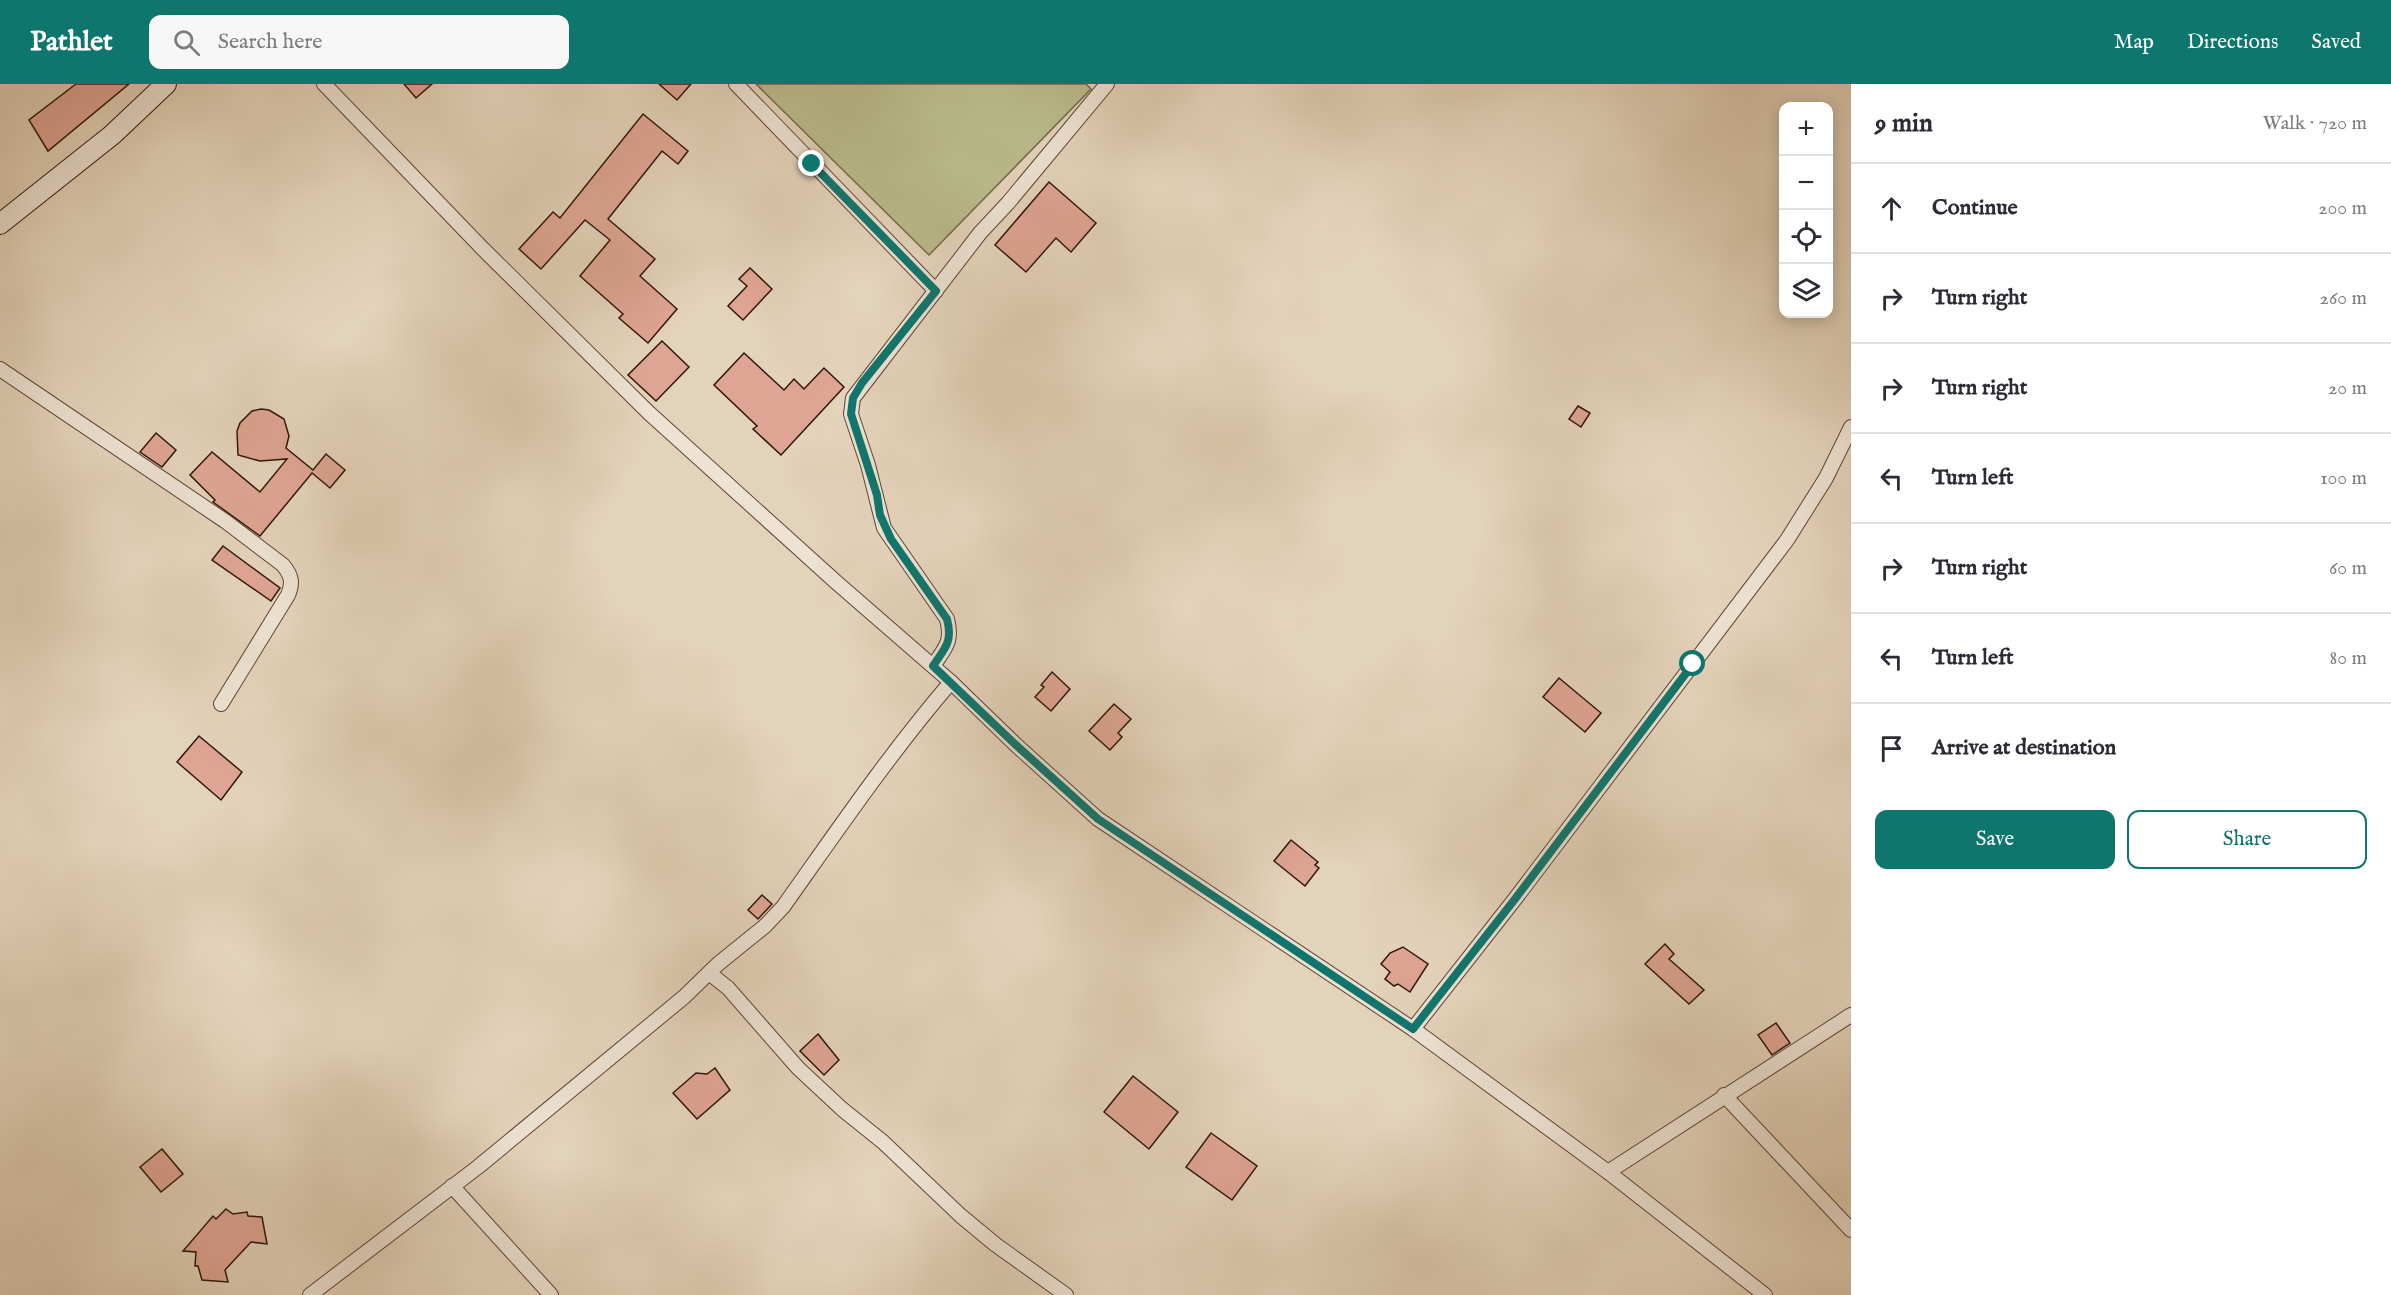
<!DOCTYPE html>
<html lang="en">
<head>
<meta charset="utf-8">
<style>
	body { margin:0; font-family:"IM FELL English",serif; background:#f7f7f7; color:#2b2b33 }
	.controls { position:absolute; right:18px; top:18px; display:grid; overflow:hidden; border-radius:12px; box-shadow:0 3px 15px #0003 }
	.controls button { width:54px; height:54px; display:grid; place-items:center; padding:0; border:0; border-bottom:2px solid #e1e1e2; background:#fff; color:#2b2b33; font:30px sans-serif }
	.stop { position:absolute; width:18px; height:18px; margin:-14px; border:4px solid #0f766e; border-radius:50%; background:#fff }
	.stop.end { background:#0f766e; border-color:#fff; box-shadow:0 2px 6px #0008 }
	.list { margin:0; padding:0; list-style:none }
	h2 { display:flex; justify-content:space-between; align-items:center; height:78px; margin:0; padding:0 24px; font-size:26px }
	h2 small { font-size:20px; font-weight:400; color:#7c7c81 }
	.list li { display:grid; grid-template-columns:39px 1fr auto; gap:18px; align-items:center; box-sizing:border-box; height:90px; padding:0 24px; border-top:2px solid #e1e1e2 }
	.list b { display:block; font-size:22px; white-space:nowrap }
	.list em { font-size:20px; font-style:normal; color:#7c7c81 }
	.actions { display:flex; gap:12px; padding:18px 24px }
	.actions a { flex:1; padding:14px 0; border:2px solid #0f766e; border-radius:12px; text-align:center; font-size:21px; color:#0f766e }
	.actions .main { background:#0f766e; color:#fff }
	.icon { flex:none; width:33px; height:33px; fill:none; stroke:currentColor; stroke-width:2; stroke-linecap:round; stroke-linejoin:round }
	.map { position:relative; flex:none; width:1851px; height:1211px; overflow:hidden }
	header { display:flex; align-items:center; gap:36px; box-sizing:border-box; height:84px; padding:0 30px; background:#0f766e; color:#fff }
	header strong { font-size:28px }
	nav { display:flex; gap:33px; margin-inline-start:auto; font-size:21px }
	.search { width:420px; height:54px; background:#f7f7f7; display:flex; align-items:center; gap:15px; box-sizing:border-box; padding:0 21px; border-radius:12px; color:#7c7c81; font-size:22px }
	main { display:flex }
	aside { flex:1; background:#fff }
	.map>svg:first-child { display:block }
	.park { fill:#b9bb8c; stroke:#74684a; stroke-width:1.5 }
	.building { fill:#dfa594; stroke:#301608; stroke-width:1.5 }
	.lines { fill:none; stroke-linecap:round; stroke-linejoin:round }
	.street-casing { stroke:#5d4535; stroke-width:16 }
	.secondary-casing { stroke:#301608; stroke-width:22 }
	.street { stroke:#ede2d3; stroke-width:14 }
	.secondary { stroke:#ede2d3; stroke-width:20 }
	.route { stroke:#0f766e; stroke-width:8 }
</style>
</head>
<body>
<header>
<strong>Pathlet</strong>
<div class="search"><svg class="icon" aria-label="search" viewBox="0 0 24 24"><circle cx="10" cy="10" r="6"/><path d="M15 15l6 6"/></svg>Search here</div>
<nav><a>Map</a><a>Directions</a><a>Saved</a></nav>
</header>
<main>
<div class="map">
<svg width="1851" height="1211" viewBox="0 0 1851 1211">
	<rect width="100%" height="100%" fill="#e4d3bb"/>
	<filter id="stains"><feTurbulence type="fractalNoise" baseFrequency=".00333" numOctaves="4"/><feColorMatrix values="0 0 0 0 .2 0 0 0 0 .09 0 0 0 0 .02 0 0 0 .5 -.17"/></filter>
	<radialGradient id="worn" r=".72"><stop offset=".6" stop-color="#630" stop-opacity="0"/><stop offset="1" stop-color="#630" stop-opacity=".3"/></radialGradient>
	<path class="park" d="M756,0H1086L1091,5L929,171Z"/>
	<g class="building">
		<path d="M76,0H129L48,67L29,36Z"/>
		<path d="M404,0H432L416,14Z"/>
		<path d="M659,0H691L677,16Z"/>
		<path d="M643,30L688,67L678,80L662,67L608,135L655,175L640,192L677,225L648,259L619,234L623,230L580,192L610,156L585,136L541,185L519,165L553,128L560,134Z"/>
		<path d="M1049,98L1096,139L1071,168L1056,154L1026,188L995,161Z"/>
		<path d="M750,184L772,205L743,236L728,222L747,202L739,195Z"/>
		<path d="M662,257L689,283L656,317L628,291Z"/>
		<path d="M744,269L784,306L794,295L804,305L824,284L844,303L781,371L753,345L757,342L714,301Z"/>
		<path d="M1578,322L1590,329L1581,343L1569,335Z"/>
		<path d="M261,325L269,326L284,335L289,352L286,364L313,386L326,370L345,386L330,404L312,389L260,452L213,418L215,416L190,391L212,368L260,408L287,375L260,377L238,371L237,347L240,339L252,327Z"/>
		<path d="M156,349L176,366L162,383L140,368Z"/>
		<path d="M223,462L280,504L271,517L212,476Z"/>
		<path d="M1052,588L1070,605L1051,627L1035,613L1044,603L1041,601Z"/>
		<path d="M1559,594L1601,629L1585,648L1543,613Z"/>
		<path d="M1114,620L1131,635L1118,649L1122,653L1110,666L1089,647Z"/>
		<path d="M199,652L242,688L221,716L177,678Z"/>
		<path d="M1291,756L1318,778L1315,781L1319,784L1305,802L1274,777Z"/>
		<path d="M762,811L772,820L758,835L748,826Z"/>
		<path d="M1665,860L1674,870L1669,875L1704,906L1689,920L1645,880Z"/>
		<path d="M1403,863L1428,880L1410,908L1398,900L1394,902L1385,895L1390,888L1381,880L1390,869Z"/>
		<path d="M1776,939L1790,959L1772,971L1758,951Z"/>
		<path d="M818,950L839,976L824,991L800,967Z"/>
		<path d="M715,984L730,1006L697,1035L673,1009L696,989L707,990Z"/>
		<path d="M1133,992L1178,1028L1149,1065L1104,1028Z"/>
		<path d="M1211,1049L1257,1082L1232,1116L1186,1083Z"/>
		<path d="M162,1065L183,1090L161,1108L140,1083Z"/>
		<path d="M226,1125L233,1130L247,1128L248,1132L262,1133L267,1160L251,1158L225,1186L228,1198L202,1196L198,1182H195L196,1168L183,1167L213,1132L216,1135Z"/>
	</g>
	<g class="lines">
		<defs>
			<g id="street">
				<path d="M324,0L483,165L649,329L836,498L951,598L1016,661L1098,735L1413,945L1608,1088L1765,1211"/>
				<path d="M736,0L936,207"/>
				<path d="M0,285L225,437L283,481C292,492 293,499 288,511L221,620"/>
				<path d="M933,582C945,564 953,558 947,535L884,444L868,381L851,330L853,314L980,149L1008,119L1107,0"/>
				<path d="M709,889L728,904L798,984L842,1025L883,1058L961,1132L996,1161L1066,1211"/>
				<path d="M1413,945L1515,815L1787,456L1826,394L1851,343"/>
				<path d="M1724,1011L1851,1146"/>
				<path d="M1608,1088L1851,931"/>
				<path d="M452,1102L551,1211"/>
				<path d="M310,1211L478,1083L684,913L718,880L765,842L783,823C837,747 890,669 951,598"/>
			</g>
			<path id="secondary" d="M0,140L112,51L166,0"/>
		</defs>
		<use href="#street" class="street-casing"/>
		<use href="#secondary" class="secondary-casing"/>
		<use href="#street" class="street"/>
		<use href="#secondary" class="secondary"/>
	</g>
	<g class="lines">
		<path class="route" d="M812,80L936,207L862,299L853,314L851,330L877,411L880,431L891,455L947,535C953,558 945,564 933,582L1016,661L1098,735L1413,945L1515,815L1693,580"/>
	</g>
	<rect width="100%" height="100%" filter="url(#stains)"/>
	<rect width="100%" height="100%" fill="url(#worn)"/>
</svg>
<div class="controls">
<button>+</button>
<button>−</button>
<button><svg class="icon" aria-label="locate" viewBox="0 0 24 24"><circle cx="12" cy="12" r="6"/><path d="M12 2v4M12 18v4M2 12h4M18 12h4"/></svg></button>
<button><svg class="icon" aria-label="layers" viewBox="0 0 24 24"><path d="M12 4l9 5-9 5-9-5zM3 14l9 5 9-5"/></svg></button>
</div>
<div class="stop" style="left:1693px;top:580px"></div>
<div class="stop end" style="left:812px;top:80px"></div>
</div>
<aside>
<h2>9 min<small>Walk · 720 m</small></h2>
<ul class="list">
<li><svg class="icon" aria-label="ahead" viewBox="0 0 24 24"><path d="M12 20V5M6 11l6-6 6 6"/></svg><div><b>Continue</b></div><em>200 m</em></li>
<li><svg class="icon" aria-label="right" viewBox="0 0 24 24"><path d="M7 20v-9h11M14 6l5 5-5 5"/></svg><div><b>Turn right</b></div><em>260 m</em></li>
<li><svg class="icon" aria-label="right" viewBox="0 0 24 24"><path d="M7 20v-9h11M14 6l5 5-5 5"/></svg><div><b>Turn right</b></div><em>20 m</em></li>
<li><svg class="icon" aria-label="left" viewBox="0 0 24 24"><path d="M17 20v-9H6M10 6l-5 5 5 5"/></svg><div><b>Turn left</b></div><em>100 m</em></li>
<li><svg class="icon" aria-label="right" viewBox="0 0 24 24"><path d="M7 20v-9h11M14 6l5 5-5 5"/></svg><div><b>Turn right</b></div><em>60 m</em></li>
<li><svg class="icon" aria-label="left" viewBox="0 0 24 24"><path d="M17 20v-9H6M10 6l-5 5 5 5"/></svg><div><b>Turn left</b></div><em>80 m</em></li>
<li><svg class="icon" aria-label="arrive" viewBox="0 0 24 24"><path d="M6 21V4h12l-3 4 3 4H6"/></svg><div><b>Arrive at destination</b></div></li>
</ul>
<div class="actions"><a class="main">Save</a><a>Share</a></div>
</aside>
</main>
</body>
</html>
